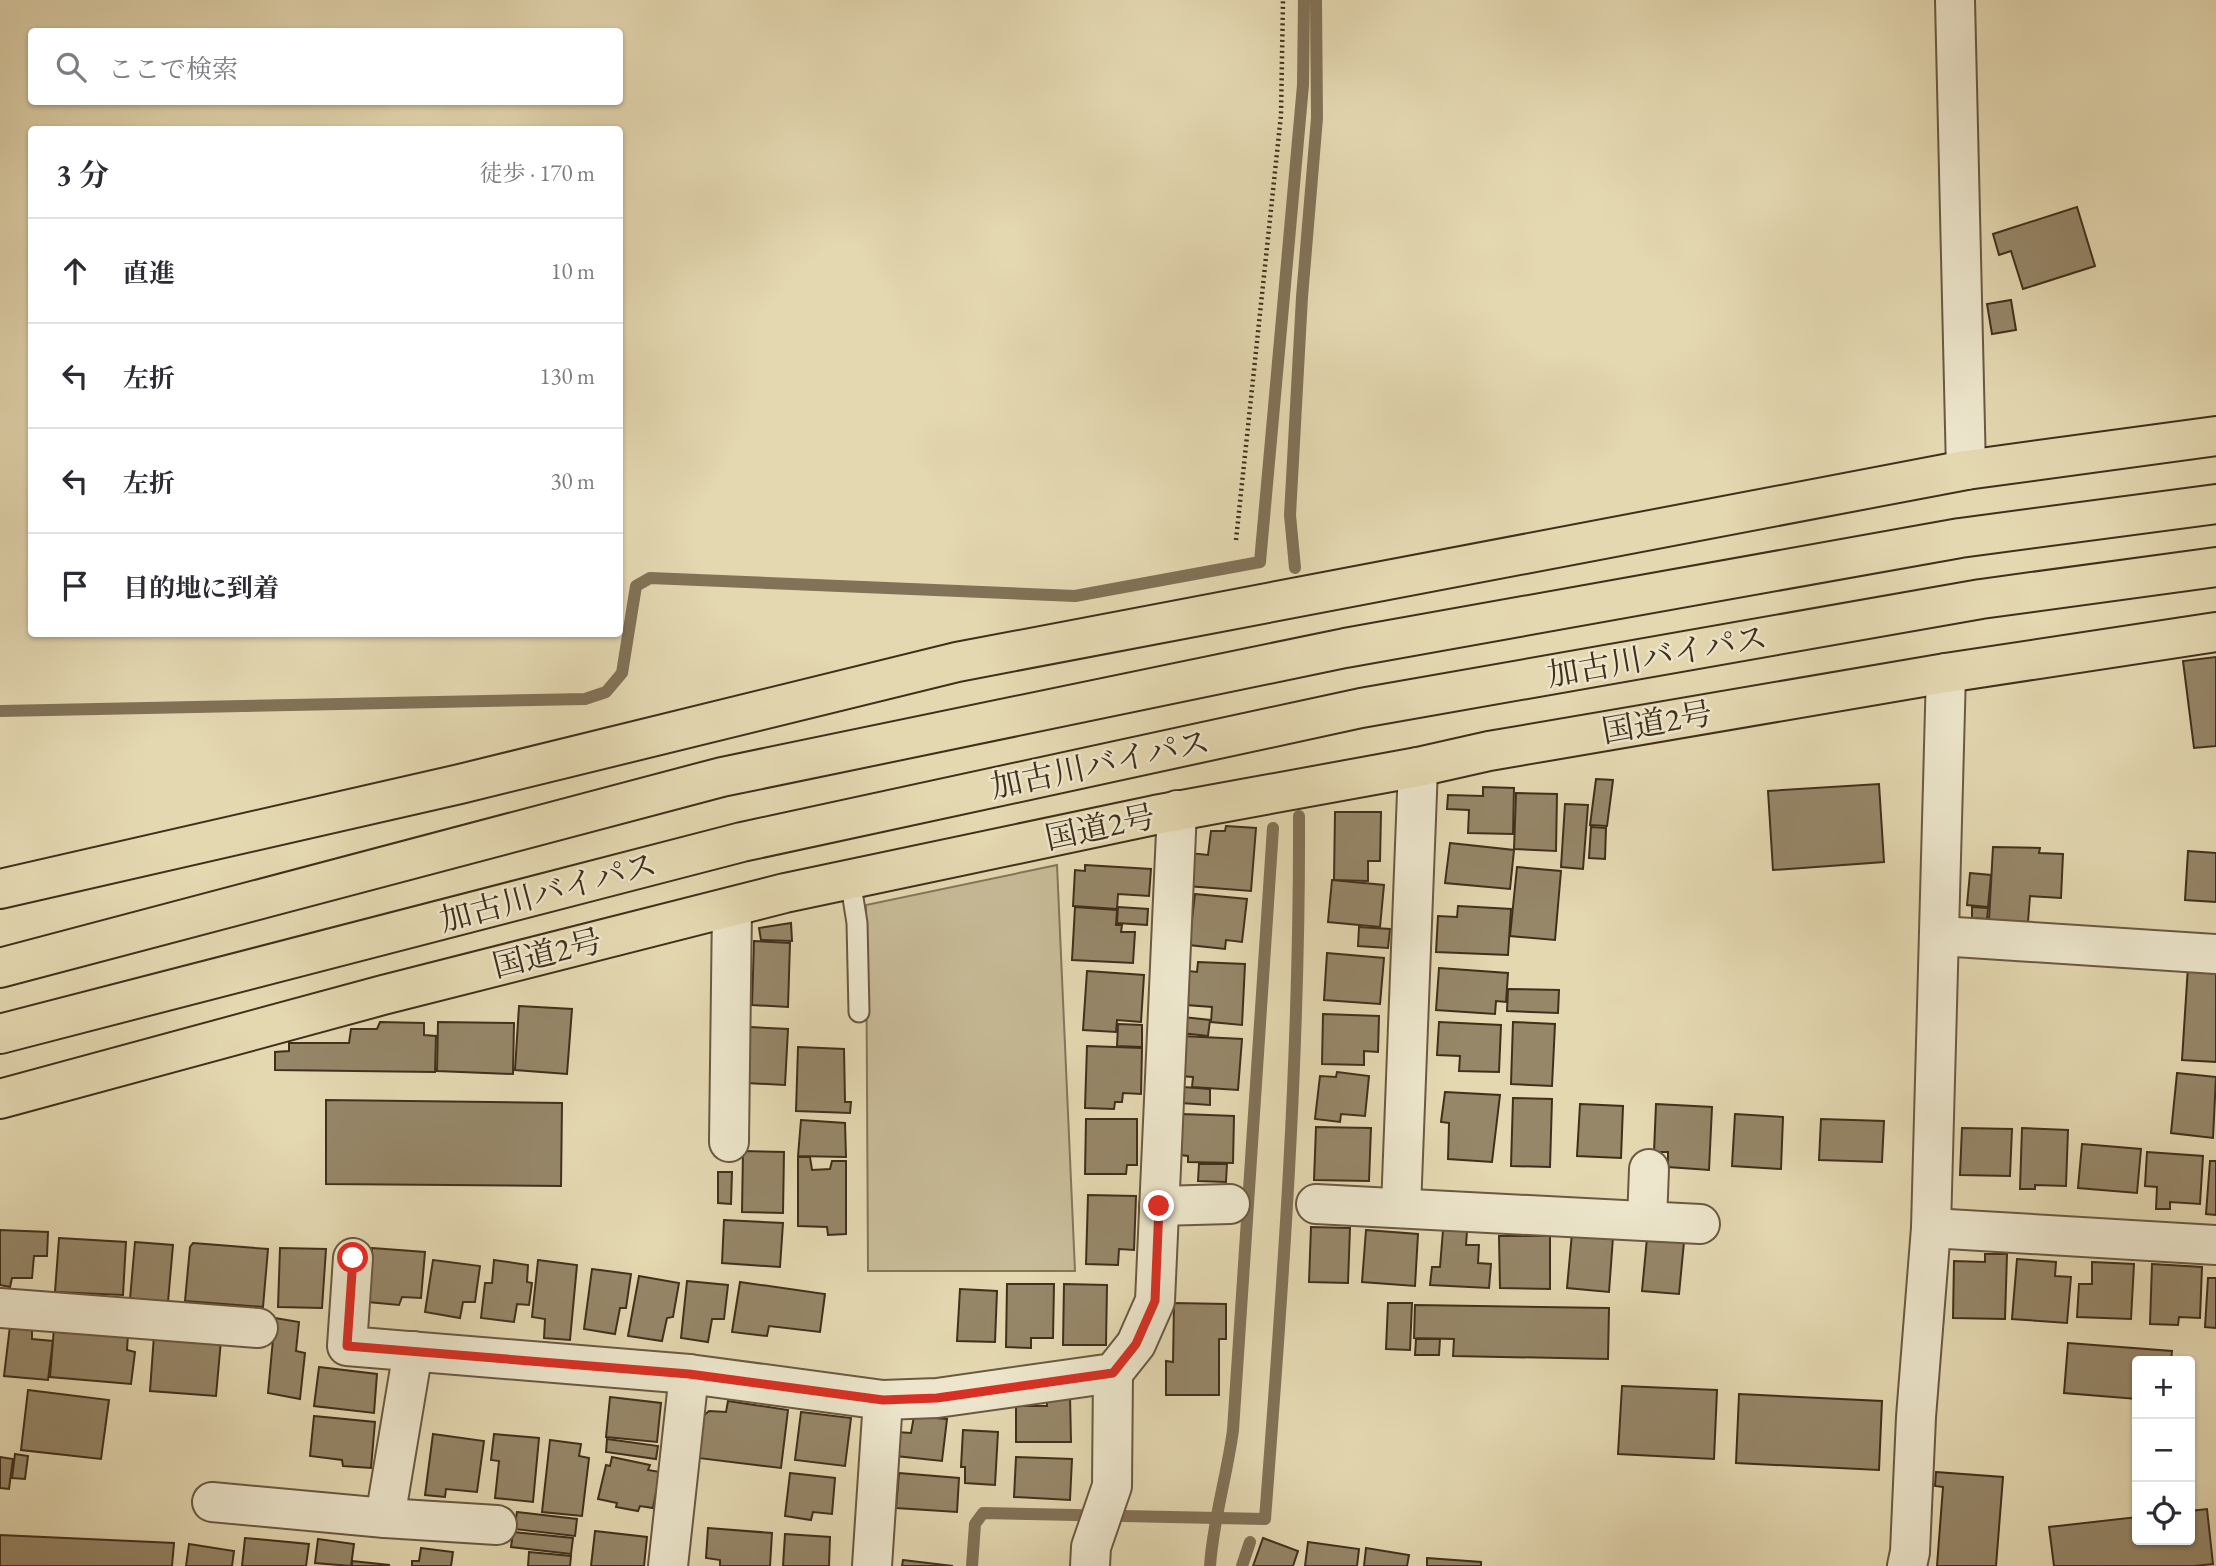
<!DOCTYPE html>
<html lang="ja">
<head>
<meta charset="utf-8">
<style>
	body { margin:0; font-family:"EB Garamond","Noto Serif JP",serif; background:#f7f7f7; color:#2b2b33 }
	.controls { position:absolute; right:21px; bottom:21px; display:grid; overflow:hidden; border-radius:7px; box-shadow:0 2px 5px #0004 }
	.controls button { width:63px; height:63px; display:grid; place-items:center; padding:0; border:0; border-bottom:2px solid #e1e1e2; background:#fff; color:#2b2b33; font:35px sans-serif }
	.stop { position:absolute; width:21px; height:21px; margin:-16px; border:5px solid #d93025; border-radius:50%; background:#fff }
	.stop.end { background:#d93025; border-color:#fff; box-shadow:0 2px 7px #0008 }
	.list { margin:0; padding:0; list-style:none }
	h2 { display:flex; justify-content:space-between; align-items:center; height:91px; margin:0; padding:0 28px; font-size:30px }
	h2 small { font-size:23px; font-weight:400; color:#7c7c81 }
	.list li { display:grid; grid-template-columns:46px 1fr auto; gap:21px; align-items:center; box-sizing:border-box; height:105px; padding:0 28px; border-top:2px solid #e1e1e2 }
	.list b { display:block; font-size:26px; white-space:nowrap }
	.list em { font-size:23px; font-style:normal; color:#7c7c81 }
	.icon { flex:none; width:38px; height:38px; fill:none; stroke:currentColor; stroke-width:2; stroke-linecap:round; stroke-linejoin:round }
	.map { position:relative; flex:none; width:2216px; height:1566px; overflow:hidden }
	.search { position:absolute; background:#fff; box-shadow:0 2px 5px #0004; left:28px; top:28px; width:595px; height:77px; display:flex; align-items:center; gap:18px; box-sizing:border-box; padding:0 24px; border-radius:7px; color:#7c7c81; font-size:26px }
	.panel { position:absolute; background:#fff; box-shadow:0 2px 5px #0004; left:28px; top:126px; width:595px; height:511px; border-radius:7px }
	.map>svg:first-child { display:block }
	.green { fill:#c8bb98; stroke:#84755a; stroke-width:2 }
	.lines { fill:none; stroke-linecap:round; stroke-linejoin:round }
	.stream { stroke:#827257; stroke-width:12 }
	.building { fill:#968769; stroke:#412f1c; stroke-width:2 }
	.lane-casing { stroke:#6a5941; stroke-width:23 }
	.street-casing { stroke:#6a5941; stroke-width:42 }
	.highway-casing { stroke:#412f1c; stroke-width:42 }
	.path { stroke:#412f1c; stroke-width:4.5; stroke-dasharray:2 3.5; stroke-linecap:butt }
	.lane { stroke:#ede6cc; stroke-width:19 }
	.street { stroke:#ede6cc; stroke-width:38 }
	.highway { stroke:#e4d8b1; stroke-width:38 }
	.route { stroke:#d93025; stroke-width:9 }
	.labels { text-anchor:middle; stroke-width:5; stroke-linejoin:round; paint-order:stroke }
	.street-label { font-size:32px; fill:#412f1c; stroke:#ede6cc }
</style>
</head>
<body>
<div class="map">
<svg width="2216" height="1566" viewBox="0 0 2216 1566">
	<rect width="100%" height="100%" fill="#e4d8b1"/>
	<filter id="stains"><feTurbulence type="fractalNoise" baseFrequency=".00286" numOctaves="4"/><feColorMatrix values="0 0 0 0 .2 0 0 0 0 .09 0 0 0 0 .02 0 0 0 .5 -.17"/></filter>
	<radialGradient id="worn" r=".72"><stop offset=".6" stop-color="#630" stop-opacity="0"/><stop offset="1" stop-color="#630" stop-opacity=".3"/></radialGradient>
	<path class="green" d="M1057,865L1075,1271H868L866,905Z"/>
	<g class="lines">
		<g class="stream">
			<path d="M1295,568L1290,515L1302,297L1317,118L1316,0"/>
			<path d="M0,711L585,699L606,692L622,673L636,586L650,578L1075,596L1260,562L1303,85L1304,0"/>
			<path d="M972,1566L975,1524L983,1513L1265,1519C1283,1285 1300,1051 1299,816"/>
			<path d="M1210,1566C1213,1520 1227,1476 1233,1430L1273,828"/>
			<path d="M1242,1566L1250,1542"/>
		</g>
	</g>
	<g class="building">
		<path d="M2077,207L2095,266L2023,289L2011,251L1999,255L1993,234Z"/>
		<path d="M2011,300L2016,330L1992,334L1987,304Z"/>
		<path d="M2216,657V746L2194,748L2183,661Z"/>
		<path d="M1596,779L1613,780L1607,826L1590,825Z"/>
		<path d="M1879,784L1884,862L1773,870L1768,791Z"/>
		<path d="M1483,787L1514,788L1513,834L1468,833L1469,810L1447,809L1448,795L1483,796Z"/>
		<path d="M1516,793L1557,794L1556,851L1514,849Z"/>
		<path d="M1565,804L1588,805L1583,869L1561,867Z"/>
		<path d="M1335,812H1381L1380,861H1368V881L1334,880Z"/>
		<path d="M1226,826L1256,828L1251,891L1187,886L1190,853L1208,855L1211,831H1225Z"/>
		<path d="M1591,827L1606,828L1605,859L1589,858Z"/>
		<path d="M1450,843L1514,850L1510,889L1445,883Z"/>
		<path d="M1993,847L2040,848L2039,853L2063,854L2061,898L2030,896L2028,922L1989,920Z"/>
		<path d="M2188,851L2216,853V902L2185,900Z"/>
		<path d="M1085,865L1151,869L1149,896L1118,894L1117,909L1073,906L1075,870L1085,871Z"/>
		<path d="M1517,867L1561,871L1555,940L1510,936Z"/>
		<path d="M1970,873L1991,875L1988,907L1967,905Z"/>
		<path d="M1332,880L1384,885L1380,927L1328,922Z"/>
		<path d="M1195,894L1247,899L1242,942L1226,940L1225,949L1189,945Z"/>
		<path d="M1458,906L1511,909L1508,955L1436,952L1438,916L1457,917Z"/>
		<path d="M1075,907L1117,910L1116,925H1122L1121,932H1135L1133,963L1072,960Z"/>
		<path d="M1118,907L1148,909L1147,925L1117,923Z"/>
		<path d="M1972,907L1988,908L1987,919L1972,918Z"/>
		<path d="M791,923L792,941L761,940L759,928Z"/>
		<path d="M1359,927L1390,929L1388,948L1358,946Z"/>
		<path d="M754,941L790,943L788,1007L752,1005Z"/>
		<path d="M1327,953L1384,958L1380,1004L1324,1000Z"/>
		<path d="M1198,962L1245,964L1242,1025L1211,1022L1212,1007L1186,1005L1189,971L1197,972Z"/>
		<path d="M2188,966L2216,967V1062L2182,1060Z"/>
		<path d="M1439,968L1508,973L1506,1002L1496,1001L1495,1014L1436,1010Z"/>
		<path d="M1087,971L1144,975L1141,1022L1117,1020L1116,1032L1083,1030Z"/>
		<path d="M1508,989L1559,990L1558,1013L1507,1011Z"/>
		<path d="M519,1006L572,1009L567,1074L515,1070Z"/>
		<path d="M1323,1014L1379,1016L1378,1052L1364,1051V1065L1322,1064Z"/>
		<path d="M1183,1017L1210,1020L1208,1036L1181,1033Z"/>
		<path d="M380,1022L424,1023V1035L436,1036L435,1072L275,1070V1052L289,1051V1043H349L351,1029H377Z"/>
		<path d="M438,1022L514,1023L513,1074L437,1071Z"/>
		<path d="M1439,1022L1501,1025L1499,1072L1459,1071L1460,1056L1437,1055Z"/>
		<path d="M1513,1022L1555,1024L1552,1086L1511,1084Z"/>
		<path d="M1118,1024L1142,1025V1047L1117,1046Z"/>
		<path d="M750,1027L788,1029L785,1085L747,1083Z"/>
		<path d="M1182,1036L1242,1039L1238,1090L1192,1087L1193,1077L1180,1076Z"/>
		<path d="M1087,1046L1142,1048L1141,1094L1123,1093L1122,1102H1115L1114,1109L1085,1108Z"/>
		<path d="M798,1047L844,1049L845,1102H851L850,1113L796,1111Z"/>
		<path d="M1337,1072L1369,1076L1365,1116L1341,1114L1340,1122L1315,1119L1320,1076L1336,1077Z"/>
		<path d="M2177,1073L2216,1077L2213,1138L2171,1133Z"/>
		<path d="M1183,1087L1210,1089V1105L1181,1103Z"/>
		<path d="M1445,1092L1500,1095L1492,1162L1448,1159L1449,1123L1441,1122Z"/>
		<path d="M1513,1098L1552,1099L1550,1167L1511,1166Z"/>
		<path d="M326,1100L562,1103L561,1186L326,1184Z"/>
		<path d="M1580,1104L1623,1106L1621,1158L1577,1156Z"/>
		<path d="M1656,1104L1712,1107L1709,1170L1668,1167V1152H1654Z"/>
		<path d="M1182,1114L1234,1116L1233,1163L1188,1162V1156L1180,1155Z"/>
		<path d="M1735,1114L1783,1117L1781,1169L1732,1166Z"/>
		<path d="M1086,1119H1137V1165H1127L1126,1174H1085Z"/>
		<path d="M1821,1119L1884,1121L1882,1162L1819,1160Z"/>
		<path d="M801,1120L845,1123L846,1157L798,1156Z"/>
		<path d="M1316,1127L1371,1128L1369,1181L1314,1180Z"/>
		<path d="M1962,1128L2012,1129L2010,1176L1960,1175Z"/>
		<path d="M2022,1128L2068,1130L2066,1186L2035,1185V1189H2020Z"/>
		<path d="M2082,1144L2141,1149L2137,1193L2078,1188Z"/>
		<path d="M743,1151L784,1152L783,1213L742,1212Z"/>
		<path d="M2147,1152L2203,1156L2200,1204L2170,1202V1209H2156L2157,1187L2145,1186Z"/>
		<path d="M798,1157H810L812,1170L830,1169L832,1161H846V1234L828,1235L827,1227L798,1226Z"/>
		<path d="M2210,1161H2216V1215L2206,1214Z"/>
		<path d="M1199,1164H1227L1226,1182L1198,1181Z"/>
		<path d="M718,1172H732L731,1204L718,1203Z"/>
		<path d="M1088,1195L1136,1196L1134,1250L1119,1249L1118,1265L1086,1264Z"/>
		<path d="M724,1220L783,1223L780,1267L722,1263Z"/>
		<path d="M1311,1227L1350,1228L1348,1283L1309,1282Z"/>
		<path d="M0,1230L48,1232L47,1256H34L32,1278H12L10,1287L0,1285Z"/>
		<path d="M1366,1230L1418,1234L1415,1286L1362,1282Z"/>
		<path d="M1443,1230L1467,1231L1466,1245H1479L1478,1263L1491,1264L1489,1288L1430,1285L1432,1267H1440Z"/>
		<path d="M1572,1233L1613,1237L1609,1292L1567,1288Z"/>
		<path d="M1499,1236H1550V1289L1500,1288Z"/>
		<path d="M59,1238L126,1242L123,1295L55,1292Z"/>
		<path d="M1647,1238L1684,1242L1679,1294L1642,1291Z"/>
		<path d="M135,1242L173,1245L168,1302L130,1299Z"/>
		<path d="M193,1243L268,1249L263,1307L185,1301L190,1247Z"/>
		<path d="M280,1248L326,1249L322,1308L278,1307Z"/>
		<path d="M372,1248L425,1252L421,1298L402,1297L399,1305L368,1302Z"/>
		<path d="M1985,1254H2007L2005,1319L1953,1318L1954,1261L1985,1262Z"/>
		<path d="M2017,1259L2056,1262L2055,1276L2071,1277L2067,1323L2012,1319Z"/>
		<path d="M433,1260L480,1266L475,1302H463L460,1318L425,1312Z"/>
		<path d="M494,1260L528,1265L527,1282L532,1283L529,1305L517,1304L514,1322L481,1318L485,1283H492Z"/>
		<path d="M538,1260L577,1265L570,1340L544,1338L545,1319L532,1317Z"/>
		<path d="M2092,1262L2134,1264L2131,1319L2077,1317L2079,1284H2092Z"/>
		<path d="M2152,1264L2202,1267L2200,1318L2179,1317L2178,1325L2150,1324Z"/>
		<path d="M592,1269L631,1274L626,1308H620L615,1334L584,1329Z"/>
		<path d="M639,1276L679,1283L673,1317L667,1318L662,1341L628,1336Z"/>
		<path d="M2208,1278H2216V1328L2205,1327Z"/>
		<path d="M687,1281L728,1285L724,1319H712L708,1342L681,1338Z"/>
		<path d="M740,1282L825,1294L820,1332L769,1326L767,1336L732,1332Z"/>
		<path d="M1007,1284H1054L1053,1338H1031V1348L1006,1347Z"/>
		<path d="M1064,1284L1107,1285L1106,1345H1063Z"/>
		<path d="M960,1289L997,1291L995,1342L957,1341Z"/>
		<path d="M1174,1303L1226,1304V1339H1219V1395H1166V1361L1173,1362Z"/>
		<path d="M1388,1303H1412L1410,1350L1386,1349Z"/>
		<path d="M1415,1305L1609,1308L1608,1359L1453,1356L1454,1339L1414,1338Z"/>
		<path d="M275,1318L299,1322L296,1351L305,1353L300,1399L268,1393Z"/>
		<path d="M10,1326L32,1329V1339L53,1341L48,1380L4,1376Z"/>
		<path d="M54,1328L128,1334L127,1350L135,1352L131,1384L50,1377Z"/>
		<path d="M154,1335L221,1340L216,1396L150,1391Z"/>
		<path d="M1416,1339H1440L1439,1355H1415Z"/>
		<path d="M2068,1343L2172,1351L2171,1361H2137V1399L2064,1393Z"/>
		<path d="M319,1367L377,1374L374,1413L314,1406Z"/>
		<path d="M1622,1386L1717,1390L1714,1459L1618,1454Z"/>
		<path d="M28,1390L109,1400L101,1459L21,1450Z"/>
		<path d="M1739,1394L1882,1401L1879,1470L1736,1463Z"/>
		<path d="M1047,1396H1070L1071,1442H1016V1406H1047Z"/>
		<path d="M610,1397L661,1403L657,1442L606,1437Z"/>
		<path d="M728,1401L788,1410L781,1468L698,1458L703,1416L709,1411L726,1412Z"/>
		<path d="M801,1412L851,1418L845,1466L795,1460Z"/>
		<path d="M314,1416L375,1422L371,1468L343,1466L342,1460L310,1456Z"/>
		<path d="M914,1416L947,1419L942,1461L896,1456L898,1432L911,1433Z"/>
		<path d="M963,1430L998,1432L995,1485L965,1483V1467H961Z"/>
		<path d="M433,1434L484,1441L477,1492L446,1489L445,1497L425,1495Z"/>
		<path d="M494,1434L539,1438L533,1502L495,1498L499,1461L491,1460Z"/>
		<path d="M607,1439L658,1446L656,1459L606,1452Z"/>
		<path d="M550,1440L581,1444L579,1456L589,1458L582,1516L542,1512Z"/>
		<path d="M15,1454L28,1456L25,1479L12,1478Z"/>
		<path d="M0,1457L13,1459L9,1489L0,1488Z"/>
		<path d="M612,1457L650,1465L648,1470L660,1472L653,1508L640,1506L638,1511L616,1507L617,1503L598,1499L606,1465L610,1466Z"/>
		<path d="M1016,1457L1072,1459L1070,1500L1014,1497Z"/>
		<path d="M1936,1472L2003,1477L1996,1566H1937L1943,1487L1935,1486Z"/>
		<path d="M790,1473L835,1478L832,1514L813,1512L811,1520L785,1516Z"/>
		<path d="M899,1473L959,1478L957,1512L896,1508Z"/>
		<path d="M2207,1509L2213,1564L2194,1566H2054L2049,1527L2137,1517V1540H2190V1511Z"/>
		<path d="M517,1512L577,1519L575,1536L514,1529Z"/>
		<path d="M708,1528L772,1533L770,1566H720V1560L706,1558Z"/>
		<path d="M595,1531L647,1537L644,1566H591Z"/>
		<path d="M513,1532L573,1538L571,1554L511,1547Z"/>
		<path d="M785,1534L830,1537L829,1566H783Z"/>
		<path d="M0,1535L174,1543L172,1566H0Z"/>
		<path d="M245,1538L309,1544L306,1566H242Z"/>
		<path d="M1263,1538L1298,1551L1293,1566H1253Z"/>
		<path d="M318,1539L354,1544L351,1566L315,1563Z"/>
		<path d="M1308,1542L1359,1549L1357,1566H1305Z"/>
		<path d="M189,1544L234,1551L232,1566H186Z"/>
		<path d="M421,1548L453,1552L451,1566H412V1561H419Z"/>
		<path d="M1366,1548L1409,1555L1407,1566H1364Z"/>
		<path d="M529,1552L571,1556L570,1566H528Z"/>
		<path d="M1427,1558L1481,1562V1566H1427Z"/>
		<path d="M903,1560L953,1566H902Z"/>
		<path d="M352,1561L389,1565V1566H352Z"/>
	</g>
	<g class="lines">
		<defs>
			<path id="lane" d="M850,879L857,923L859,1012"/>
			<g id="street">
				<path d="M1955,0L1966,470"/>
				<path d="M1940,936L2216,954"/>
				<path d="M729,1142L732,907"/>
				<path d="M1316,1204L1700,1224"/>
				<path d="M1159,1206L1230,1204"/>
				<path d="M1401,1208L1418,767"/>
				<path d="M1647,1221L1649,1169"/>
				<path d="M1931,1228L2216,1245"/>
				<path d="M353,1258L347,1346L689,1374L883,1400L937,1398L1113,1373L1136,1344L1155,1301L1177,810"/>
				<path d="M0,1308L258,1328"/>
				<path d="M212,1502L385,1518L497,1525"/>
				<path d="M385,1518L413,1351"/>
				<path d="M668,1566L689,1374"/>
				<path d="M872,1566L883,1400"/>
				<path d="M1090,1566L1091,1547L1112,1486L1113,1373"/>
				<path d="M1907,1566L1910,1552L1916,1417L1931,1228L1946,673"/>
			</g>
			<g id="highway">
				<path d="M0,889L460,784L957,662L1966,470L2216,436"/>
				<path d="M0,968L722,777L1345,648L1960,538L2216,504"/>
				<path d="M0,1034L742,842L1361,708L1981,599L2216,567"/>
				<path d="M0,1099L383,995L785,893L1155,815L1418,767L1489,751L1946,673L2216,632"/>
			</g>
		</defs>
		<use href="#lane" class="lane-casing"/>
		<use href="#street" class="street-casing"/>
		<use href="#highway" class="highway-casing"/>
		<path class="path" d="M1236,540L1281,115L1283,0"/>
		<use href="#lane" class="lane"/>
		<use href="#street" class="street"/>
		<use href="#highway" class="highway"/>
	</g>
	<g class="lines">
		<path class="route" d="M353,1258L347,1346L689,1374L883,1400L937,1398L1113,1373L1136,1344L1155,1301L1159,1206"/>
	</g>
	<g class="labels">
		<g class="street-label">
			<text transform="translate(1657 656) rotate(-10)" y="11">加古川バイパス</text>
			<text transform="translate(1657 722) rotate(-10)" y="11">国道2号</text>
			<text transform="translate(1100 764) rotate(-12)" y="11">加古川バイパス</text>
			<text transform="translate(1100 827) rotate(-12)" y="11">国道2号</text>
			<text transform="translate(548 892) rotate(-15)" y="11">加古川バイパス</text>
			<text transform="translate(547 953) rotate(-14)" y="11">国道2号</text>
		</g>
	</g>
	<rect width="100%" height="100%" filter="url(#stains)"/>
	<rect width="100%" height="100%" fill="url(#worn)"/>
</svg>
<div class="controls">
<button>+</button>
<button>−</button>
<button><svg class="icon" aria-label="locate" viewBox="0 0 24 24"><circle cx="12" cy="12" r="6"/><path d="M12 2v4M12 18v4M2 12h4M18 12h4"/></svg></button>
</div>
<div class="stop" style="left:353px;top:1258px"></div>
<div class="stop end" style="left:1159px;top:1206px"></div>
<div class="search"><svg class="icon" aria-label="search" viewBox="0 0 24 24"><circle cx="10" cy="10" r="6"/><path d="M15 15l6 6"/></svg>ここで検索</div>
<section class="panel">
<h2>3 分<small>徒歩 · 170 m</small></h2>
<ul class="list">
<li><svg class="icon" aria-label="ahead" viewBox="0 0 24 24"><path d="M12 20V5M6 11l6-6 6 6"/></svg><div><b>直進</b></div><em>10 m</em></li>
<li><svg class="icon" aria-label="left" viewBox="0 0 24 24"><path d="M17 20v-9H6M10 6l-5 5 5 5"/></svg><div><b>左折</b></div><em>130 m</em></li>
<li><svg class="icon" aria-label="left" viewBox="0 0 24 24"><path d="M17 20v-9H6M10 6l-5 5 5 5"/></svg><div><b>左折</b></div><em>30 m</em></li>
<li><svg class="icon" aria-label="arrive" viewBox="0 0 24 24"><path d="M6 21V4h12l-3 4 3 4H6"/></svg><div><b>目的地に到着</b></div></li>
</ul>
</section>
</div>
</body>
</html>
